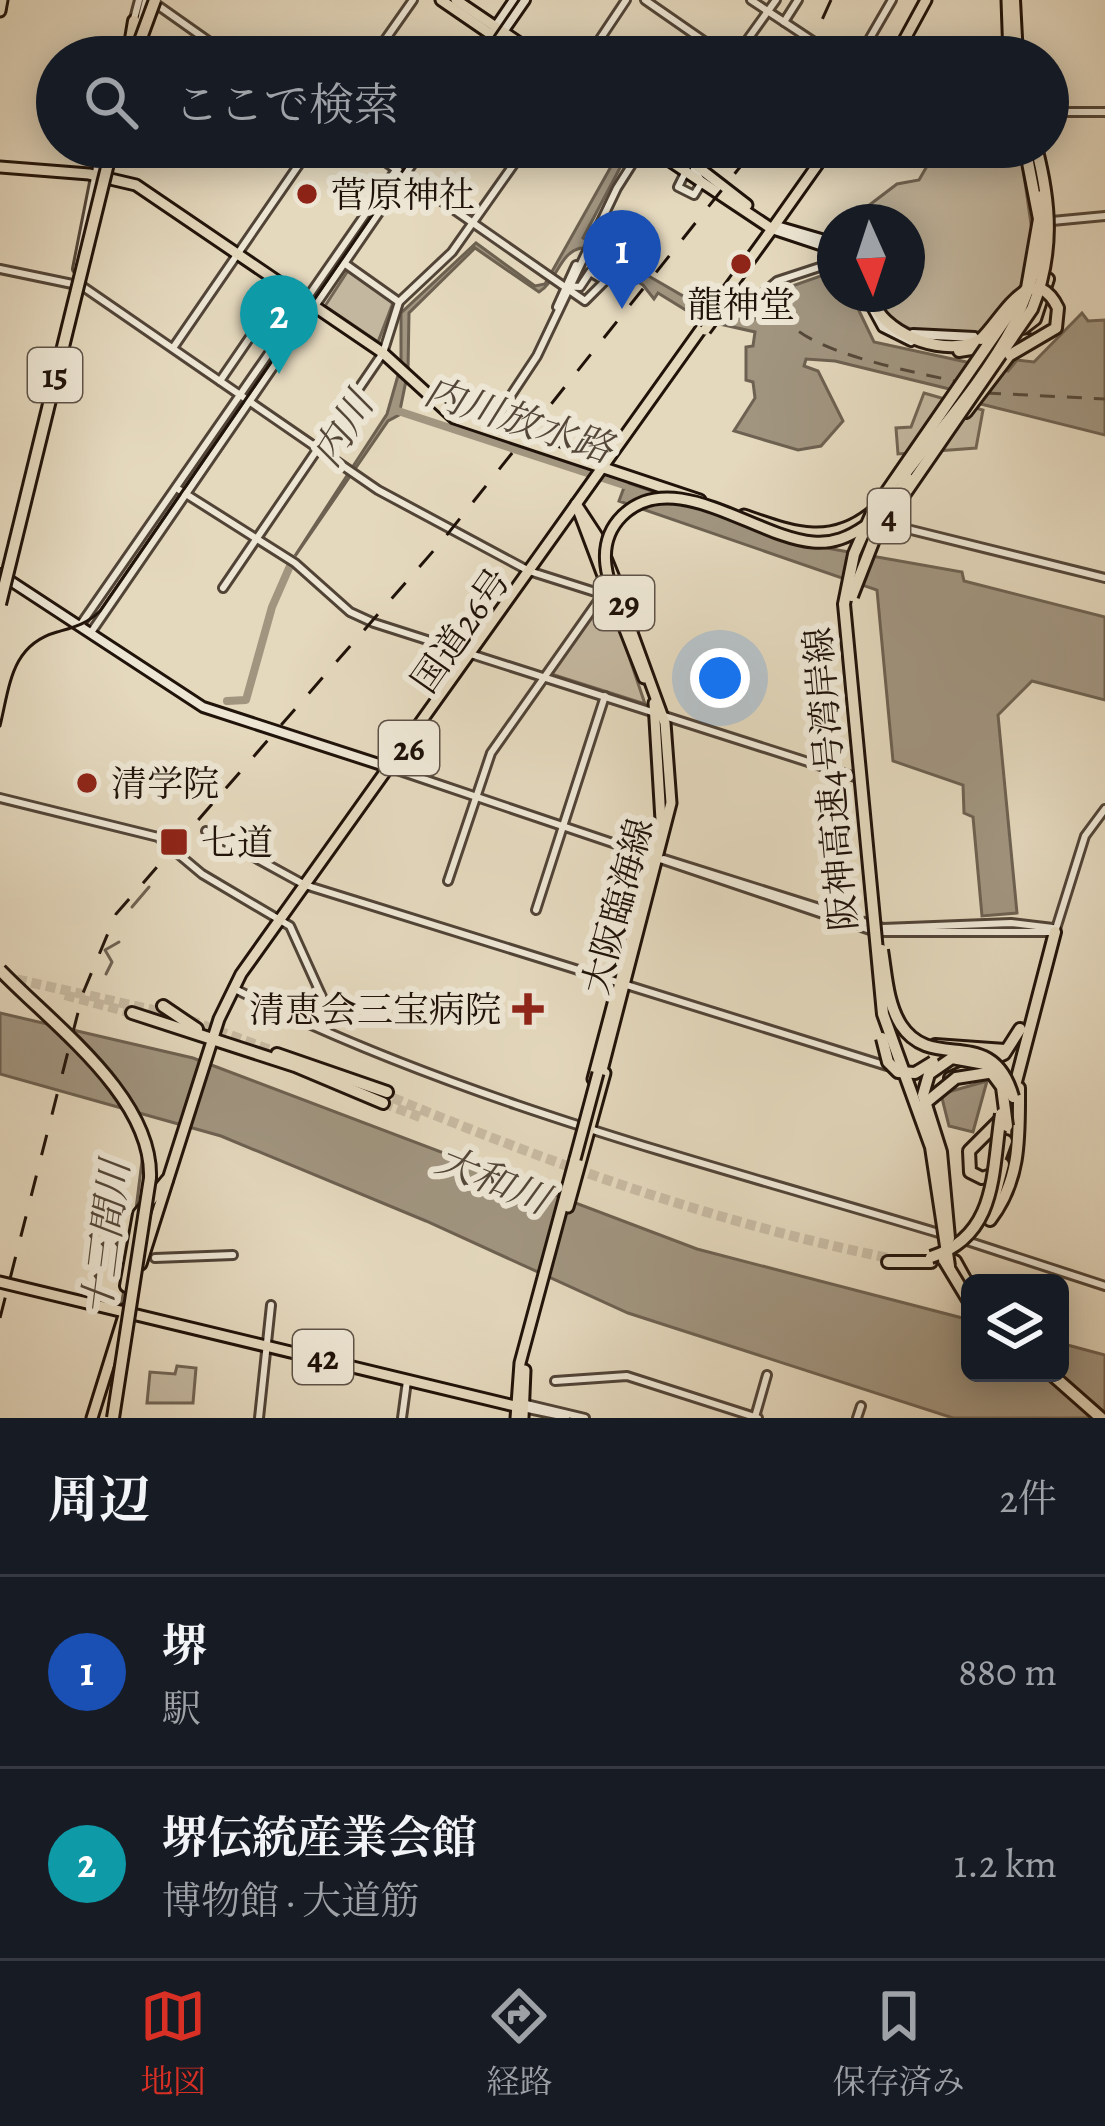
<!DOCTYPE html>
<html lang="ja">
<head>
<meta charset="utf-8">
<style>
	body { margin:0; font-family:Alegreya,"Noto Serif JP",serif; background:#242831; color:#f1f3f6 }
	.controls { position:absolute; right:36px; bottom:36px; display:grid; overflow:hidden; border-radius:18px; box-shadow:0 6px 30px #0003 }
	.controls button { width:108px; height:108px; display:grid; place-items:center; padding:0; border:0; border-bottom:3px solid #363941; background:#171b24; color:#f1f3f6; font:60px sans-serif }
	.compass { position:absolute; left:817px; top:204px; width:108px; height:108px; border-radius:50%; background:#171b24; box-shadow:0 6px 30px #0003; rotate:177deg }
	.you { position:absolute; left:720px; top:678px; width:42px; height:42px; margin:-30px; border:9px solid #fff; border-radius:50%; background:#1a73e8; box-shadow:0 0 0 18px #1a73e833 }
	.badge { display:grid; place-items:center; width:78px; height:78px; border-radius:50%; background:#d93025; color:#fff; font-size:39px; font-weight:700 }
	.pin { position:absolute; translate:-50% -99px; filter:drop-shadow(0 3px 6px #0008) }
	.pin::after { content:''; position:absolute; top:63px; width:42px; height:36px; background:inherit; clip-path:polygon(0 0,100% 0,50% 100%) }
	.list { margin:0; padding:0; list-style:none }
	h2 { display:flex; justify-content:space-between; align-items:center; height:156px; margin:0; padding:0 48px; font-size:51px }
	h2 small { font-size:39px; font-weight:400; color:#9ea1a6 }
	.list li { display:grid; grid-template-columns:78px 1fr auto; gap:36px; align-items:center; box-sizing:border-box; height:192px; padding:0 48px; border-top:3px solid #363941 }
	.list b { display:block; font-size:45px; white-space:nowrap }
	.list p { margin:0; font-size:39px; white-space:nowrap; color:#9ea1a6 }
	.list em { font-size:39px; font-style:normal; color:#9ea1a6 }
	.icon { flex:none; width:66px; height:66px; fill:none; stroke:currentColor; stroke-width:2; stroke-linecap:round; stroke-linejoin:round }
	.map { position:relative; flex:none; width:1105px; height:1418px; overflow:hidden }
	.search { position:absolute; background:#171b24; box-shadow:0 6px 30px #0003; left:36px; right:36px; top:36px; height:132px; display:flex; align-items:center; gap:30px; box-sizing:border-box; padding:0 42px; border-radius:66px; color:#9ea1a6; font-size:45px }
	.sheet { height:540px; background:#171b24 }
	nav { display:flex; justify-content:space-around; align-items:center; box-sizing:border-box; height:168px; border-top:3px solid #363941; background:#171b24; font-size:33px; color:#9ea1a6 }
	nav a { display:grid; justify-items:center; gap:6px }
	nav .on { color:#d93025 }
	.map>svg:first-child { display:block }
	.green { fill:#c3b79f; stroke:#726554; stroke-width:3 }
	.water { fill:#a19580; stroke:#6d6151; stroke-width:3 }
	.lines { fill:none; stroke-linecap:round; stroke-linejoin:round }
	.stream { stroke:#6d6151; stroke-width:3 }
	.river { stroke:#a19580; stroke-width:8 }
	.ferry { stroke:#544739; stroke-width:3; stroke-dasharray:15 12; stroke-linecap:butt }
	.motorway-tunnel { stroke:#c7baa2; stroke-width:10; stroke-dasharray:10 5; stroke-linecap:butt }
	.tertiary-casing { stroke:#514437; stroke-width:12 }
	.secondary-casing { stroke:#20130a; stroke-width:14 }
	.primary-casing { stroke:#20130a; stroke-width:15 }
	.trunk-casing { stroke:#20130a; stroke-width:15 }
	.motorway-casing { stroke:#20130a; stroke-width:16 }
	.tertiary { stroke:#ede6d4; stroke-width:6 }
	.secondary { stroke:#ede6d4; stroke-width:8 }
	.primary { stroke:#e4d8bd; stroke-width:9 }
	.trunk { stroke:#e4d8bd; stroke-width:9 }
	.motorway { stroke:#e4d8bd; stroke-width:10 }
	.tram { stroke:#20130a; stroke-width:3 }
	.rail { stroke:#20130a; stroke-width:3; stroke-dasharray:21 21; stroke-linecap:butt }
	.primary-bridge-casing { stroke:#20130a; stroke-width:15; stroke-linecap:butt }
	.trunk-bridge-casing { stroke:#20130a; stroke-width:15; stroke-linecap:butt }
	.motorway-bridge-casing { stroke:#20130a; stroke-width:16; stroke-linecap:butt }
	.primary-bridge { stroke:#e4d8bd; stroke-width:9 }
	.trunk-bridge { stroke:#e4d8bd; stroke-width:9 }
	.motorway-bridge { stroke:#e4d8bd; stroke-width:10 }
	.poi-dot { fill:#8f2418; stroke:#ede6d4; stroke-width:4.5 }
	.labels { text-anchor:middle; stroke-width:12; stroke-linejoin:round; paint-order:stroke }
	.shield { fill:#ede6d4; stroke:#5e5247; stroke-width:3 }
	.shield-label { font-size:33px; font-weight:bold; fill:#20130a }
	.poi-label { font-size:36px; fill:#20130a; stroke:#ede6d4; text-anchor:start }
	.street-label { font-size:36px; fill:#20130a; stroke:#ede6d4 }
	.water-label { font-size:39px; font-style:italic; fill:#544739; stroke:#ede6d4 }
</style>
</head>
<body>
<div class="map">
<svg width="1105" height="1418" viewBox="0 0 1105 1418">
	<rect width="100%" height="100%" fill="#e4d8bd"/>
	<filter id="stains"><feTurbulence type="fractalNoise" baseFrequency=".00167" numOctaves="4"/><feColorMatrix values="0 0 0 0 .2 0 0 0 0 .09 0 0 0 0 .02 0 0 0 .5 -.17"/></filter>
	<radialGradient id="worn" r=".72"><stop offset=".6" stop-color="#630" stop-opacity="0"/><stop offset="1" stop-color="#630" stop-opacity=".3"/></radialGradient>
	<g class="green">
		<path d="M927,147H1020L1032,231L1024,283L978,334C936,343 893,332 873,294H907V222H847L897,184L919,180L927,166Z"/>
		<path d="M349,269L394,300L378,342L325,306Z"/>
		<path d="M924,393L983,410L976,448L898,454L896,428L911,427Z"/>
		<path d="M602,599L610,600L645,704L551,674Z"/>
		<path d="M177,1366L196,1368L193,1403H147L150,1372L175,1374Z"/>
	</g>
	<g class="water">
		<path d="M622,147H631L583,238L697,304L760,319L792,286L826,274L835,278V294H851L874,342L1008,371L1017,360L1034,362L1082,313L1088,321L1105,320V435L981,404L982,397L835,361L806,359L804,366L818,371L843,421L821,446L798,450L734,431L755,398L753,382L746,380V347L753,346L755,332L702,320L658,293L654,299L643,285L581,248C560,252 557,281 539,292L475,248L409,313L408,371L399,415L388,421L289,565L387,414L401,365V313L476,243L535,286L545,284Z"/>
		<path d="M626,482L804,544L962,572L964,581L1105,617V700L1032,681L998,715L1017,913L982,916L973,817L964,813L963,785L893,761L877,590L619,501Z"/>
		<path d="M0,1013L193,1058L697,1249L970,1320V1373H1060V1343L1105,1355V1418H953L628,1313L426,1221L221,1136L0,1074Z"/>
		<path d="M987,1081L973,1132L949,1126L941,1094Z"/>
	</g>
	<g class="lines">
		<g class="stream">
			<path d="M132,907L149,887"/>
			<path d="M106,974L112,962L105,950L119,942"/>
			<path d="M136,1209L143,1153"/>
			<path d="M117,1327L124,1290"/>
		</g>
		<g class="river">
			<path d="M395,410L624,485"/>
			<path d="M227,701L246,700L272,607L293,559"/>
		</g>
		<g class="ferry">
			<path d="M792,286L793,305L785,317C804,352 915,372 954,381"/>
			<path d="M986,393L1105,399"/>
		</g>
		<g class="motorway-tunnel">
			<path d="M2,976L171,1014"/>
			<path d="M65,995L132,1013"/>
			<path d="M189,1020L284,1055"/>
			<path d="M379,1092C546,1162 711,1222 889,1258"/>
			<path d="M383,1103L420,1117"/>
		</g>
		<defs>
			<g id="tertiary">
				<path d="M645,0L727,57"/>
				<path d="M751,0L837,57"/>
				<path d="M156,4L231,57"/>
				<path d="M134,19L139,0"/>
				<path d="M784,22L798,0"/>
				<path d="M137,37L146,0"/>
				<path d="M373,57L413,0"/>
				<path d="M475,57L490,35"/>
				<path d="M486,57L498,39"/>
				<path d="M588,57L626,0"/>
				<path d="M735,57L776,0"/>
				<path d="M859,57L892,0"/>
				<path d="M1048,112H1105"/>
				<path d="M364,147L585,301L605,281L590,272L580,287L566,286"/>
				<path d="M685,173L678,187L694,195L702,182L694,169"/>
				<path d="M1052,221L1105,216"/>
				<path d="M344,263L399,302"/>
				<path d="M0,269L82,286L378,490L529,571L611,597"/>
				<path d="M77,269L101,147"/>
				<path d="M694,295L747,307L777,281L835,262"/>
				<path d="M557,307L576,265"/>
				<path d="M173,348L311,147"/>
				<path d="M220,381L285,286"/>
				<path d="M488,430L537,356L617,188L643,147"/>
				<path d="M178,489L295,563L350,612L374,623L855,777"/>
				<path d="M887,524L1105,578"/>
				<path d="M223,588L383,353L399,302L452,252L526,147"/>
				<path d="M81,624L412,147"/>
				<path d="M92,631L424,147"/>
				<path d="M394,769L876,932H1055L1085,836L1105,809"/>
				<path d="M0,798L158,837L202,874L290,926L328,1010L323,1029"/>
				<path d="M206,831L305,885L887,1066"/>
				<path d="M664,859L883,928L1011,923L1053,928"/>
				<path d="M448,881L491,753L603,594"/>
				<path d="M536,910L605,696"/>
				<path d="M233,988C457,1101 703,1162 942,1234"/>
				<path d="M961,1239L1105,1286"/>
				<path d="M155,1258L233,1255"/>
				<path d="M555,1381L627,1376L758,1418"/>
				<path d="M522,1403L585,1418"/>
				<path d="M523,1408L566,1417"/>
				<path d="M755,1417L767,1375"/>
				<path d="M259,1418L271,1305"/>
				<path d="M402,1418L407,1381"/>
				<path d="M857,1418L861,1406"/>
			</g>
			<g id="secondary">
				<path d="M495,28L514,0"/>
				<path d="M502,33L525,0"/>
				<path d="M780,227L835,243"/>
				<path d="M772,229L835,250"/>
				<path d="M865,294L883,327L911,341"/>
				<path d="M913,334L975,337"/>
				<path d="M0,574L203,707L394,769"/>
			</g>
			<g id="primary">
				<path d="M1007,0L1009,57"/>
				<path d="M0,11L2,0"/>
				<path d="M895,57L926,0"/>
				<path d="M1034,166L1040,196"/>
				<path d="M0,167L89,174L136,185L383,353L454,418L700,500"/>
				<path d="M772,229L830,147"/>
				<path d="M945,416L979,373"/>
				<path d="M744,515C793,532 830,547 873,511"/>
				<path d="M608,589L576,504L597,536L634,627"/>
				<path d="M624,627L644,678"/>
				<path d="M616,998L661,820L654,703"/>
				<path d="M601,1074L671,803L665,723L630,627"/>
				<path d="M593,1079L615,996"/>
				<path d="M568,1207L605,1073"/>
				<path d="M0,1282L523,1408"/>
				<path d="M516,1418L520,1363L575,1159"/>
				<path d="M523,1418L525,1370"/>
			</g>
			<g id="trunk">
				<path d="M441,0L524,57"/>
				<path d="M456,0L540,57"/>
				<path d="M649,147L772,229L720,301"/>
				<path d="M664,147L688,164"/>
				<path d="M685,157L747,205"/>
				<path d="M141,1264L219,1019L241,974L701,329"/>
				<path d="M92,1418L126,1309"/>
			</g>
			<g id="motorway">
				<path d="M1014,0L1017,57"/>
				<path d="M128,57L134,21"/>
				<path d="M874,304C889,337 948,358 981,339"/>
				<path d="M1014,335L1035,319L1048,279"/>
				<path d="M959,351L1029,340"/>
				<path d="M966,412L1008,357"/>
				<path d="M163,1006L197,1029"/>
				<path d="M132,1013L295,1066L383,1103"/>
				<path d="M935,1045L1005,1050"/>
				<path d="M277,1054L387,1092"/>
				<path d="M950,1078L1004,1054L1020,1029"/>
				<path d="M1012,1097L1055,932"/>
				<path d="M1001,1119L969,1151L970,1172L982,1178L994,1174L1006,1141"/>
				<path d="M991,1210L1003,1164"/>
				<path d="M990,1220C1021,1180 1019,1136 1019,1088"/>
				<path d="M955,1261L970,1288"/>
				<path d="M888,1262H931"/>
				<path d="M126,1286L139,1214L167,1180"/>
				<path d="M1050,1373L1101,1418"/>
			</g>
		</defs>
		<use href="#tertiary" class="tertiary-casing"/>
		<use href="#secondary" class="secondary-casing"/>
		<use href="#primary" class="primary-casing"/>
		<use href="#trunk" class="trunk-casing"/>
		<use href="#motorway" class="motorway-casing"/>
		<use href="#tertiary" class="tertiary"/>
		<use href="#secondary" class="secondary"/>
		<use href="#primary" class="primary"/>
		<use href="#trunk" class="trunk"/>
		<use href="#motorway" class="motorway"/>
		<g class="tram">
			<path d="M480,57L519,0"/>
			<path d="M0,726C10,685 11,645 57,632C74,627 87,624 100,611L419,147"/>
		</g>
		<g class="rail">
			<path d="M805,57L831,0"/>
			<path d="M0,1318L83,993L116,914L442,541L756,147"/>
		</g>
		<defs>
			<g id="primary-bridge">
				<path d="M901,480C963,397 1055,308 1040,196"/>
				<path d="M867,531L908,478"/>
				<path d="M627,628C613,593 589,549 622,516C673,465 757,538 813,542C833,544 849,537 865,526"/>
				<path d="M575,1159L598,1073"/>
			</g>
			<path id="trunk-bridge" d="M705,330L725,303"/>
			<g id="motorway-bridge">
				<path d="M134,57L155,0"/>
				<path d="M981,339C1001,321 1032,256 1058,308L1056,328L1010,355"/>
				<path d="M852,596L875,537L1032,309C1054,254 1051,204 1036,147"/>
				<path d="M0,604L112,147"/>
				<path d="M882,950C886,974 887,1003 901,1025C933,1074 992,1022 1013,1097"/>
				<path d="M0,970C53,1025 153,1097 150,1178L113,1418"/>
				<path d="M882,1038L888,1062L898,1072L915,1073L933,1062"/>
				<path d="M923,1105L956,1078L994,1072"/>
				<path d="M949,1238L941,1152L923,1095L929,1074L952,1058L985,1064L1002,1087L1007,1126"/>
				<path d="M931,1257C998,1236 992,1171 1001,1114"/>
				<path d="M944,1260L970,1303"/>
				<path d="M949,1266L931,1147L883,1014L844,604L854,554L872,513L1027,288L1039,219L1025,147"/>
			</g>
		</defs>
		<use href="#primary-bridge" class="primary-bridge-casing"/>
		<use href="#trunk-bridge" class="trunk-bridge-casing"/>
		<use href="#motorway-bridge" class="motorway-bridge-casing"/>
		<use href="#primary-bridge" class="primary-bridge"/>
		<use href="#trunk-bridge" class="trunk-bridge"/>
		<use href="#motorway-bridge" class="motorway-bridge"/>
	</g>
	<g class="poi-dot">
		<circle cx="307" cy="194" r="12"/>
		<circle cx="741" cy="264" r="12"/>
		<circle cx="87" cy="783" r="12"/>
		<rect x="159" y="827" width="30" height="30" rx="6"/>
		<path d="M522 991h12v12h12v12h-12v12h-12v-12h-12v-12h12z"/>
	</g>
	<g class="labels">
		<g class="shield">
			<rect x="28" y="348" width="54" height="54" rx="9"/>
			<rect x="868" y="489" width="42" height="54" rx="9"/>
			<rect x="594" y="576" width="60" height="54" rx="9"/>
			<rect x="379" y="721" width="60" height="54" rx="9"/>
			<rect x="293" y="1330" width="60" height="54" rx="9"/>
		</g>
		<g class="shield-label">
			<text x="55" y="387">15</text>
			<text x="889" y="528">4</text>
			<text x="624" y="615">29</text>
			<text x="409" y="760">26</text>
			<text x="323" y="1369">42</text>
		</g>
		<g class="poi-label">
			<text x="331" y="207">菅原神社</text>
			<text x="741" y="317" text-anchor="middle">龍神堂</text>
			<text x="111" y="796">清学院</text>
			<text x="201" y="855">七道</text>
			<text x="501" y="1022" text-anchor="end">清恵会三宝病院</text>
		</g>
		<g class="street-label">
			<text transform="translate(460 630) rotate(-55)" y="13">国道26号</text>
			<text transform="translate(830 779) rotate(-95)" y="13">阪神高速4号湾岸線</text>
			<text transform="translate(617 906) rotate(-75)" y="13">大阪臨海線</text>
		</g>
		<g class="water-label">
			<text transform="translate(519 419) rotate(18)" y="14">内川放水路</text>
			<text transform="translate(342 429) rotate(-59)" y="14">内川</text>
			<text transform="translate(493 1179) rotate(22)" y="14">大和川</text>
			<text transform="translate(105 1238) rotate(-83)" y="14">十三間川</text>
		</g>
	</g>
	<rect width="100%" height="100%" filter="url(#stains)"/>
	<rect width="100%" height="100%" fill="url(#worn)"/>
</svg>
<div class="controls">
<button><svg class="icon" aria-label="layers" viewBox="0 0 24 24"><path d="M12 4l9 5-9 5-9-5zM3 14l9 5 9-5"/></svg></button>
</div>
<svg class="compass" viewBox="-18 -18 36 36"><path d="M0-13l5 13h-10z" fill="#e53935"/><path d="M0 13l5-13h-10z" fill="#9ea1a6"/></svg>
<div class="you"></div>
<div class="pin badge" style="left:622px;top:309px;background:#1a4fb4">1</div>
<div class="pin badge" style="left:279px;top:374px;background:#0f9aa8">2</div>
<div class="search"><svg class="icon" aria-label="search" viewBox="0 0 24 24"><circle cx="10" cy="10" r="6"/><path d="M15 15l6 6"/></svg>ここで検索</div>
</div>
<section class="sheet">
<h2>周辺<small>2件</small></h2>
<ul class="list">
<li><span class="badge" style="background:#1a4fb4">1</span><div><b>堺</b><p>駅</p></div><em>880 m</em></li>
<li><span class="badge" style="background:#0f9aa8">2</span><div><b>堺伝統産業会館</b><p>博物館 · 大道筋</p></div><em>1.2 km</em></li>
</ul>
</section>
<nav>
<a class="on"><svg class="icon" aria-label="map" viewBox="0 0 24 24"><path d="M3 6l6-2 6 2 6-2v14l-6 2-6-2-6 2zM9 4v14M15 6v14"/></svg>地図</a>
<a><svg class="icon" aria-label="directions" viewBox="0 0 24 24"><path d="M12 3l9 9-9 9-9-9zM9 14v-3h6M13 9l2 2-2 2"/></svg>経路</a>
<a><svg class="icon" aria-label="saved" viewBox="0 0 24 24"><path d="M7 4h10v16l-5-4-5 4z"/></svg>保存済み</a>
</nav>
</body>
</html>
